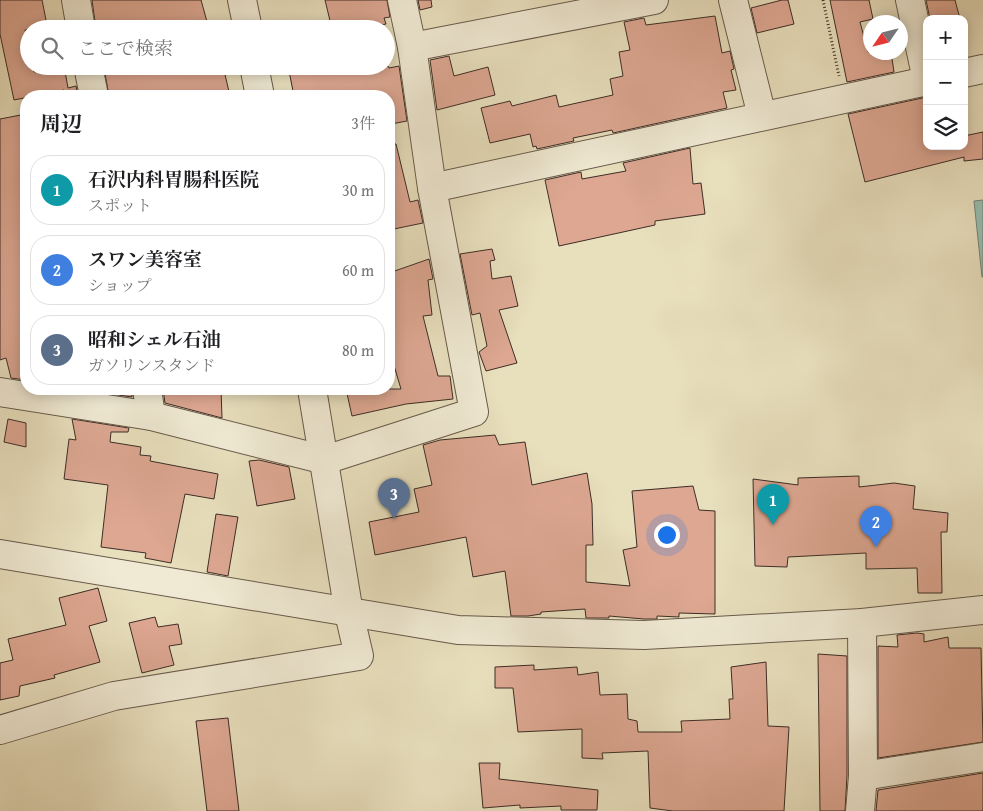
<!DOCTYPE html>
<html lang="ja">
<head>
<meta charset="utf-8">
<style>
	body { margin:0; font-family:"Gentium Book Plus","Noto Serif JP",serif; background:#f6f6f6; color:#202124 }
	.controls { position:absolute; right:15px; top:15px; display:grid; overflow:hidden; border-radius:10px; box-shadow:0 2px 12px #0003 }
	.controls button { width:45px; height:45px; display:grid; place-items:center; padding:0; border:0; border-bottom:1px solid #e0e0e0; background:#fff; color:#202124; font:25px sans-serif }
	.compass { position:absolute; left:863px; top:15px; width:45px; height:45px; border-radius:50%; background:#fff; box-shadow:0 2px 12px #0003; rotate:235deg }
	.you { position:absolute; left:666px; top:534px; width:18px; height:18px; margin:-12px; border:4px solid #fff; border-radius:50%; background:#1a73e8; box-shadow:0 0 0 8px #1a73e833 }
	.badge { display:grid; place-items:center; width:32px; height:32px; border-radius:50%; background:#b45309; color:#fff; font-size:16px; font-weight:700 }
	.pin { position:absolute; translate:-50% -41px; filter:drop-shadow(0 1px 2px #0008) }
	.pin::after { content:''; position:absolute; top:26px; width:18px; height:15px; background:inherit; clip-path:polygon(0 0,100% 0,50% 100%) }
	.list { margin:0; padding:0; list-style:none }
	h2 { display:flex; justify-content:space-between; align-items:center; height:65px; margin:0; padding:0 20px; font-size:21px }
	h2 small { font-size:16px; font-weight:400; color:#757577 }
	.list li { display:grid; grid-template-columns:32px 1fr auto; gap:15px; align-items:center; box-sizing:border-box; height:70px; margin:0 10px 10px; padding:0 10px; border:1px solid #e0e0e0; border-radius:20px }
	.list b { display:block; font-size:19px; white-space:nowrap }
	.list p { margin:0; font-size:16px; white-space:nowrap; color:#757577 }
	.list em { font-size:16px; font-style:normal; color:#757577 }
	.icon { flex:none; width:28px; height:28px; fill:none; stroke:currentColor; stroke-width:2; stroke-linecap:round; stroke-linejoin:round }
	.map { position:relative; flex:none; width:983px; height:811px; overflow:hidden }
	.search { position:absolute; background:#fff; box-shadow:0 2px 12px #0003; left:20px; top:20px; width:375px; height:55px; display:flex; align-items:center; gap:12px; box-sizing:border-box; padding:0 18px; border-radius:28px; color:#757577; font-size:19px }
	.panel { position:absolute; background:#fff; box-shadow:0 2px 12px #0003; left:20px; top:90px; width:375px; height:305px; border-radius:20px }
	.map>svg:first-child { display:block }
	.water { fill:#97bdaf; stroke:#738378 }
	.building { fill:#dda792; stroke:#3d2d25 }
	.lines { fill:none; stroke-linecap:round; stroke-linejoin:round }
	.minor-casing { stroke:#685a4b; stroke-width:30 }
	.path { stroke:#3d2d25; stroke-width:3; stroke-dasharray:1 2.5; stroke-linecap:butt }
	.minor { stroke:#f0ead4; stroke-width:28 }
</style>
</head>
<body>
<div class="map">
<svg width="983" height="811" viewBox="0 0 983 811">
	<rect width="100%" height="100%" fill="#e8dfbd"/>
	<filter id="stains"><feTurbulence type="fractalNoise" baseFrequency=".004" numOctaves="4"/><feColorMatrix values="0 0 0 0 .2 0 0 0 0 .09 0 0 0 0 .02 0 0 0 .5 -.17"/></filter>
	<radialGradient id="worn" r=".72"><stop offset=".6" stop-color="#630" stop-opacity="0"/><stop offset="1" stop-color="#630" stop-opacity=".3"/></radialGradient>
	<path class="water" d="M983,200V277H982L974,201Z"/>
	<g class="building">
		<path d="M0,0H42L47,25L25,30L29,49V66H32L34,72L64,66L68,88L76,86L78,96H65L64,90L14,100L0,34Z"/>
		<path d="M92,0H201L209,29H96Z"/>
		<path d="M325,0H387L390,17L384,18L386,24L363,29H332Z"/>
		<path d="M418,0H431L432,7L420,10Z"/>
		<path d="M782,0H788L794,24L757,33L751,8Z"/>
		<path d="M830,0H869L873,19L860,22L868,52H891L894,72L847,82Z"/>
		<path d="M926,0H955L960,19H930Z"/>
		<path d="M715,16L722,53L730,51L734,69L731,70L736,90L723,92L727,108L613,133L612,130L573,138L574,141L537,149L536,146L533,147L530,134L490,143L481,108L510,101L512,106L556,95L559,107L613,95L610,79L623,76L619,52L630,50L624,22L644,18L646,25Z"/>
		<path d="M449,56L454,76L488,67L495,95L437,110L430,60Z"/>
		<path d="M112,66H223L230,96H109L104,68Z"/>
		<path d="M288,66H388L389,68L399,66L407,121L391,124L389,96H294Z"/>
		<path d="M927,97V146H964V136L983,132V159L964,161V157L865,182L848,114Z"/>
		<path d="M26,114V278H23L26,296V380L11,378L6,358L0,360V119Z"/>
		<path d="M389,144H396L410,202L418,200L423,223L389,230Z"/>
		<path d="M690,148L693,184L701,183L705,214L655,221V225L559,246L545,180L581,172L582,179L626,171L623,163Z"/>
		<path d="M492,249L495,260L490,261L492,279L511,276L518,306L499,310L517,363L486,371L479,352L487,346L480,313L472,315L460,254Z"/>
		<path d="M429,259L433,279L428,280L432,315L423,316L438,376H450L453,399L406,404L352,416L346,389H401L389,349V342L394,340L389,311V273Z"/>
		<path d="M79,389H132V397Z"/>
		<path d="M163,389H221L222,418L165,403Z"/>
		<path d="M8,419L26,423V447L4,442Z"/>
		<path d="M72,419L129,428L128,432H111L110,442L141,447L140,455L151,456L150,461L218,474L214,499L185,494L171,563L145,558L146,553L101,547L108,485L64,479L69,439L76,440Z"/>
		<path d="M495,435L499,445L525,442L532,485L587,473L592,504L593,545H586V582L630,586L623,550L637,547L632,491L693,486L699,510L715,511V614L679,613V617L657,616V619H644L609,616V618H586L585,609L541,612V614L528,616H511L505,571L473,577L466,537L375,555L369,522L419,512L414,489L432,485L423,445L440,440Z"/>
		<path d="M259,460L289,467L295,499L257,506L249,461Z"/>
		<path d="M859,476V487L894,483L915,486L913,509L948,513L947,532H941L942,593H918L917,568L866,569V553L788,557L787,567L755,566L753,479L798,485V478Z"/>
		<path d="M216,514L238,517L228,576L207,572Z"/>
		<path d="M98,588L107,621L89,626L100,662L54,675L55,678L20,686L19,696L0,700V663L13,660L8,639L66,625L59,598Z"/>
		<path d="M155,617L158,627L178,624L182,644L169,646L174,665L142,673L129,623Z"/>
		<path d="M917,633L924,634V642L948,637L949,648H981L983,742L878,758V646L898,647L897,635Z"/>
		<path d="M818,654L847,656V775L845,811H820Z"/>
		<path d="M766,662L768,726L789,727L784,811H673L650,808L648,751L602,753L603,759L582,758V729L518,732L513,688H495V667L534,665V670L577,667L578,675L598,672L600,695L627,694L628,719L637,721L638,732H682L681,721L730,719L729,699H733L731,667Z"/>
		<path d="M228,718L239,811H207L196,721Z"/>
		<path d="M479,763H500L499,779L598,790L597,810H561V806L520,808V805L483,808Z"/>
		<path d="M983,773V811H876L878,790Z"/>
	</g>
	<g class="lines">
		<defs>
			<g id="minor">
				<path d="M76,0L81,29"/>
				<path d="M242,0L248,29"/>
				<path d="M733,0L762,116"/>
				<path d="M910,0L927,80"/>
				<path d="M412,47L654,0"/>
				<path d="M88,66L94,96"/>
				<path d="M254,66L260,96"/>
				<path d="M964,73L983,69"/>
				<path d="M432,188L927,81"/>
				<path d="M147,389L151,416"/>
				<path d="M0,392L151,416L325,460L474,412L432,188L412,47L402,0"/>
				<path d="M0,554L458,630L644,635L862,623L983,610"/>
				<path d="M0,730L114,696L359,656L349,613L312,389"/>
				<path d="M863,776L983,757"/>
				<path d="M860,811L863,776L862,623"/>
			</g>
		</defs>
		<use href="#minor" class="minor-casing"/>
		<path class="path" d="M823,0L839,76"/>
		<use href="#minor" class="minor"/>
	</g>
	<rect width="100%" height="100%" filter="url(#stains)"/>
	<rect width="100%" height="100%" fill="url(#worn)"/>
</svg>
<div class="controls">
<button>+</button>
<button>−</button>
<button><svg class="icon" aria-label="layers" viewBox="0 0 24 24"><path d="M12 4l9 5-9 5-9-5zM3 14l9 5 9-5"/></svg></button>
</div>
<svg class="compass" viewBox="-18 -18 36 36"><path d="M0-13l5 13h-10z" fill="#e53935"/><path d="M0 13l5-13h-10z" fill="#757577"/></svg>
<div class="you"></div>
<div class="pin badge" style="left:773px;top:525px;background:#0f9aa8">1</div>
<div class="pin badge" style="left:876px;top:547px;background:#3f7fe0">2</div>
<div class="pin badge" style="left:394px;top:519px;background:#5c6f8a">3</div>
<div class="search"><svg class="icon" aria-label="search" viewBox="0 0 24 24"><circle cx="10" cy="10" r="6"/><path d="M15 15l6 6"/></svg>ここで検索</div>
<section class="panel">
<h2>周辺<small>3件</small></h2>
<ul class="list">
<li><span class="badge" style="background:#0f9aa8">1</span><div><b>石沢内科胃腸科医院</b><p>スポット</p></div><em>30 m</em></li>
<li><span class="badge" style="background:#3f7fe0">2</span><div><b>スワン美容室</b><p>ショップ</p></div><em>60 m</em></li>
<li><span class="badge" style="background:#5c6f8a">3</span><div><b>昭和シェル石油</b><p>ガソリンスタンド</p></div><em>80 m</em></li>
</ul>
</section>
</div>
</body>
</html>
